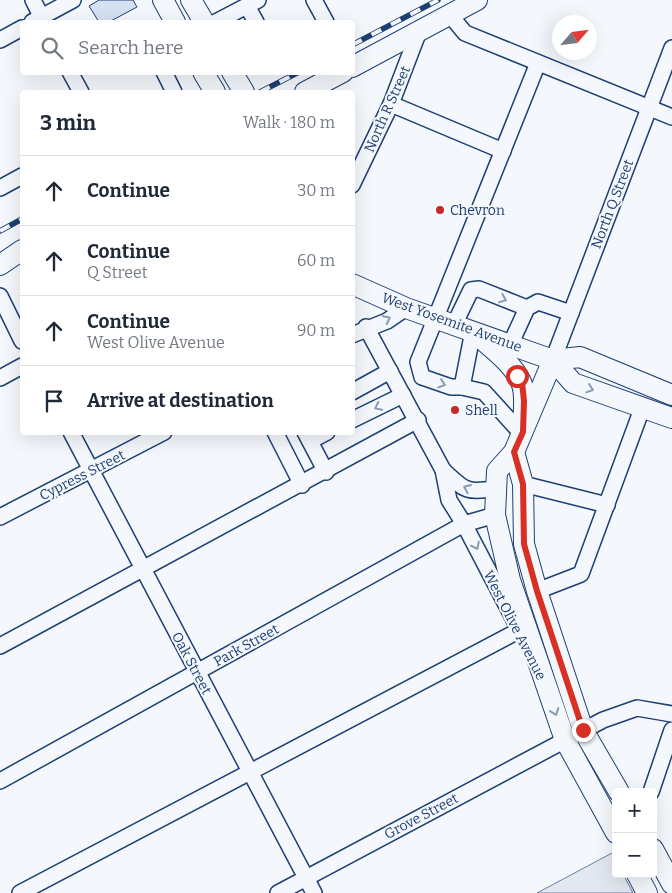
<!DOCTYPE html>
<html lang="en">
<head>
<meta charset="utf-8">
<style>
	body { margin:0; font-family:Bitter,serif; background:#f6f6f7; color:#1f2937 }
	.controls { position:absolute; right:15px; bottom:15px; display:grid; overflow:hidden; border-radius:5px; box-shadow:0 5px 20px #0002 }
	.controls button { width:45px; height:45px; display:grid; place-items:center; padding:0; border:0; border-bottom:1px solid #e0e1e3; background:#fff; color:#1f2937; font:25px sans-serif }
	.compass { position:absolute; left:552px; top:15px; width:45px; height:45px; border-radius:50%; background:#fff; box-shadow:0 5px 20px #0002; rotate:62deg }
	.stop { position:absolute; width:15px; height:15px; margin:-11px; border:4px solid #d93025; border-radius:50%; background:#fff }
	.stop.end { background:#d93025; border-color:#fff; box-shadow:0 1px 5px #0008 }
	.list { margin:0; padding:0; list-style:none }
	h2 { display:flex; justify-content:space-between; align-items:center; height:65px; margin:0; padding:0 20px; font-size:21px }
	h2 small { font-size:16px; font-weight:400; color:#747a83 }
	.list li { display:grid; grid-template-columns:32px 1fr auto; gap:15px; align-items:center; box-sizing:border-box; height:70px; padding:0 20px; border-top:1px solid #e0e1e3 }
	.list b { display:block; font-size:19px; white-space:nowrap }
	.list p { margin:0; font-size:16px; white-space:nowrap; color:#747a83 }
	.list em { font-size:16px; font-style:normal; color:#747a83 }
	.icon { flex:none; width:28px; height:28px; fill:none; stroke:currentColor; stroke-width:2; stroke-linecap:round; stroke-linejoin:round }
	.map { position:relative; flex:none; width:672px; height:893px; overflow:hidden }
	.search { position:absolute; background:#fff; box-shadow:0 5px 20px #0002; left:20px; top:20px; width:335px; height:55px; display:flex; align-items:center; gap:12px; box-sizing:border-box; padding:0 18px; border-radius:5px; color:#747a83; font-size:19px }
	.panel { position:absolute; background:#fff; box-shadow:0 5px 20px #0002; left:20px; top:90px; width:335px; height:345px; border-radius:5px }
	.map>svg:first-child { display:block }
	.parking { fill:#e3e8f0; stroke:#687fa3 }
	.building { fill:#d5e0f0; stroke:#1d3f73 }
	.lines { fill:none; stroke-linecap:round; stroke-linejoin:round }
	.minor-casing { stroke:#1d3f73; stroke-width:18 }
	.major-casing { stroke:#1d3f73; stroke-width:22 }
	.minor { stroke:#f4f7fb; stroke-width:15 }
	.major { stroke:#f4f7fb; stroke-width:20 }
	.rail-casing { stroke:#1d3f73; stroke-width:5.5 }
	.rail { stroke:#f4f7fb; stroke-width:4; stroke-dasharray:11; stroke-linecap:butt }
	.oneway { stroke:#889bb7 }
	.route { stroke:#d93025; stroke-width:6 }
	.poi-dot { fill:#c62828; stroke:#f4f7fb; stroke-width:2 }
	.labels { text-anchor:middle; stroke-width:4; stroke-linejoin:round; paint-order:stroke }
	.street-label { font-size:14px; fill:#1d3f73; stroke:#f4f7fb }
	.poi-label { font-size:14px; fill:#1d3f73; stroke:#f4f7fb; text-anchor:start }
</style>
</head>
<body>
<div class="map">
<svg width="672" height="893" viewBox="0 0 672 893">
	<rect width="100%" height="100%" fill="#f4f7fb"/>
	<path class="parking" d="M612,853L616,861V874H623L633,893H537Z"/>
	<path class="building" d="M99,0H133L137,7L109,22H99L89,6Z"/>
	<g class="lines">
		<defs>
			<g id="minor">
				<path d="M33,0L44,22"/>
				<path d="M314,0L326,22"/>
				<path d="M247,6L256,22"/>
				<path d="M450,15L465,33L672,117"/>
				<path d="M32,22L73,0"/>
				<path d="M216,22L258,0"/>
				<path d="M0,40L22,28"/>
				<path d="M70,72L81,92"/>
				<path d="M164,72L174,92"/>
				<path d="M391,104L503,151"/>
				<path d="M352,185L391,104L419,31"/>
				<path d="M0,188L22,176"/>
				<path d="M0,296L22,341"/>
				<path d="M454,325L471,290L479,289L527,308"/>
				<path d="M366,327L443,470L449,500L464,524L521,633"/>
				<path d="M352,335L387,321L406,308"/>
				<path d="M511,343L527,308L538,302L571,313"/>
				<path d="M553,360L672,48"/>
				<path d="M0,378L22,366"/>
				<path d="M462,387L473,331"/>
				<path d="M352,392L390,371"/>
				<path d="M352,420L403,395"/>
				<path d="M71,432L314,893"/>
				<path d="M275,432L302,485"/>
				<path d="M305,432L326,472"/>
				<path d="M522,434L484,392L462,387H451L422,377L418,362L538,63"/>
				<path d="M310,441L327,432"/>
				<path d="M443,470C464,490 467,494 496,488"/>
				<path d="M523,484L607,505"/>
				<path d="M0,517L164,432"/>
				<path d="M537,591L581,574L643,406"/>
				<path d="M0,646L418,420"/>
				<path d="M0,781L464,524L495,515"/>
				<path d="M651,792L672,730"/>
				<path d="M20,893L520,630"/>
				<path d="M278,893L603,720L637,708L672,714"/>
			</g>
			<g id="major">
				<path d="M163,0L175,22"/>
				<path d="M191,0L204,22"/>
				<path d="M352,67L477,0"/>
				<path d="M203,72L215,92"/>
				<path d="M232,72L244,92"/>
				<path d="M305,92L343,72"/>
				<path d="M0,265L22,250"/>
				<path d="M352,284L406,308L553,360L573,383L672,418"/>
				<path d="M478,336C493,349 513,364 521,382C526,393 524,410 523,422"/>
				<path d="M553,360L514,452L497,471L495,515L510,580L565,740L616,833"/>
				<path d="M553,360L580,357L672,395"/>
				<path d="M514,452L523,484L524,544L537,591L583,730L619,792"/>
				<path d="M653,849L672,884"/>
				<path d="M637,874L647,893"/>
			</g>
		</defs>
		<use href="#minor" class="minor-casing"/>
		<use href="#major" class="major-casing"/>
		<use href="#minor" class="minor"/>
		<use href="#major" class="major"/>
		<defs>
			<g id="rail">
				<path d="M352,45L438,0"/>
				<path d="M260,92L299,72"/>
				<path d="M0,231L22,219"/>
			</g>
		</defs>
		<use href="#rail" class="rail-casing"/>
		<use href="#rail" class="rail"/>
	</g>
	<defs><path id="oneway-chevron" d="M-2-3.5L2.5 0L-2 3.5" fill="none" stroke-width="1.6" stroke-linecap="round" stroke-linejoin="round" transform="scale(1.25)"/></defs>
	<g class="oneway">
		<use href="#oneway-chevron" transform="translate(503 299) rotate(22)"/>
		<use href="#oneway-chevron" transform="translate(387 319) rotate(-27)"/>
		<use href="#oneway-chevron" transform="translate(442 384) rotate(19)"/>
		<use href="#oneway-chevron" transform="translate(590 389) rotate(19)"/>
		<use href="#oneway-chevron" transform="translate(378 407) rotate(154)"/>
		<use href="#oneway-chevron" transform="translate(467 488) rotate(-157)"/>
		<use href="#oneway-chevron" transform="translate(476 546) rotate(63)"/>
		<use href="#oneway-chevron" transform="translate(555 712) rotate(70)"/>
	</g>
	<g class="lines">
		<path class="route" d="M517,376L522,382L524,401L523,432L514,452L523,484L524,544L537,591L583,730"/>
	</g>
	<g class="poi-dot">
		<circle cx="440" cy="210" r="5"/>
		<circle cx="455" cy="410" r="5"/>
	</g>
	<g class="labels">
		<g class="street-label">
			<text transform="translate(387 109) rotate(-66)" y="5">North R Street</text>
			<text transform="translate(612 204) rotate(-69)" y="5">North Q Street</text>
			<text transform="translate(452 322) rotate(20)" y="5">West Yosemite Avenue</text>
			<text transform="translate(82 475) rotate(-27)" y="5">Cypress Street</text>
			<text transform="translate(515 625) rotate(63)" y="5">West Olive Avenue</text>
			<text transform="translate(246 645) rotate(-29)" y="5">Park Street</text>
			<text transform="translate(192 663) rotate(62)" y="5">Oak Street</text>
			<text transform="translate(421 816) rotate(-28)" y="5">Grove Street</text>
		</g>
		<g class="poi-label">
			<text x="450" y="215">Chevron</text>
			<text x="465" y="415">Shell</text>
		</g>
	</g>
</svg>
<div class="controls">
<button>+</button>
<button>−</button>
</div>
<svg class="compass" viewBox="-18 -18 36 36"><path d="M0-13l5 13h-10z" fill="#e53935"/><path d="M0 13l5-13h-10z" fill="#747a83"/></svg>
<div class="stop" style="left:517px;top:376px"></div>
<div class="stop end" style="left:583px;top:730px"></div>
<div class="search"><svg class="icon" aria-label="search" viewBox="0 0 24 24"><circle cx="10" cy="10" r="6"/><path d="M15 15l6 6"/></svg>Search here</div>
<section class="panel">
<h2>3 min<small>Walk · 180 m</small></h2>
<ul class="list">
<li><svg class="icon" aria-label="ahead" viewBox="0 0 24 24"><path d="M12 20V5M6 11l6-6 6 6"/></svg><div><b>Continue</b></div><em>30 m</em></li>
<li><svg class="icon" aria-label="ahead" viewBox="0 0 24 24"><path d="M12 20V5M6 11l6-6 6 6"/></svg><div><b>Continue</b><p>Q Street</p></div><em>60 m</em></li>
<li><svg class="icon" aria-label="ahead" viewBox="0 0 24 24"><path d="M12 20V5M6 11l6-6 6 6"/></svg><div><b>Continue</b><p>West Olive Avenue</p></div><em>90 m</em></li>
<li><svg class="icon" aria-label="arrive" viewBox="0 0 24 24"><path d="M6 21V4h12l-3 4 3 4H6"/></svg><div><b>Arrive at destination</b></div></li>
</ul>
</section>
</div>
</body>
</html>
